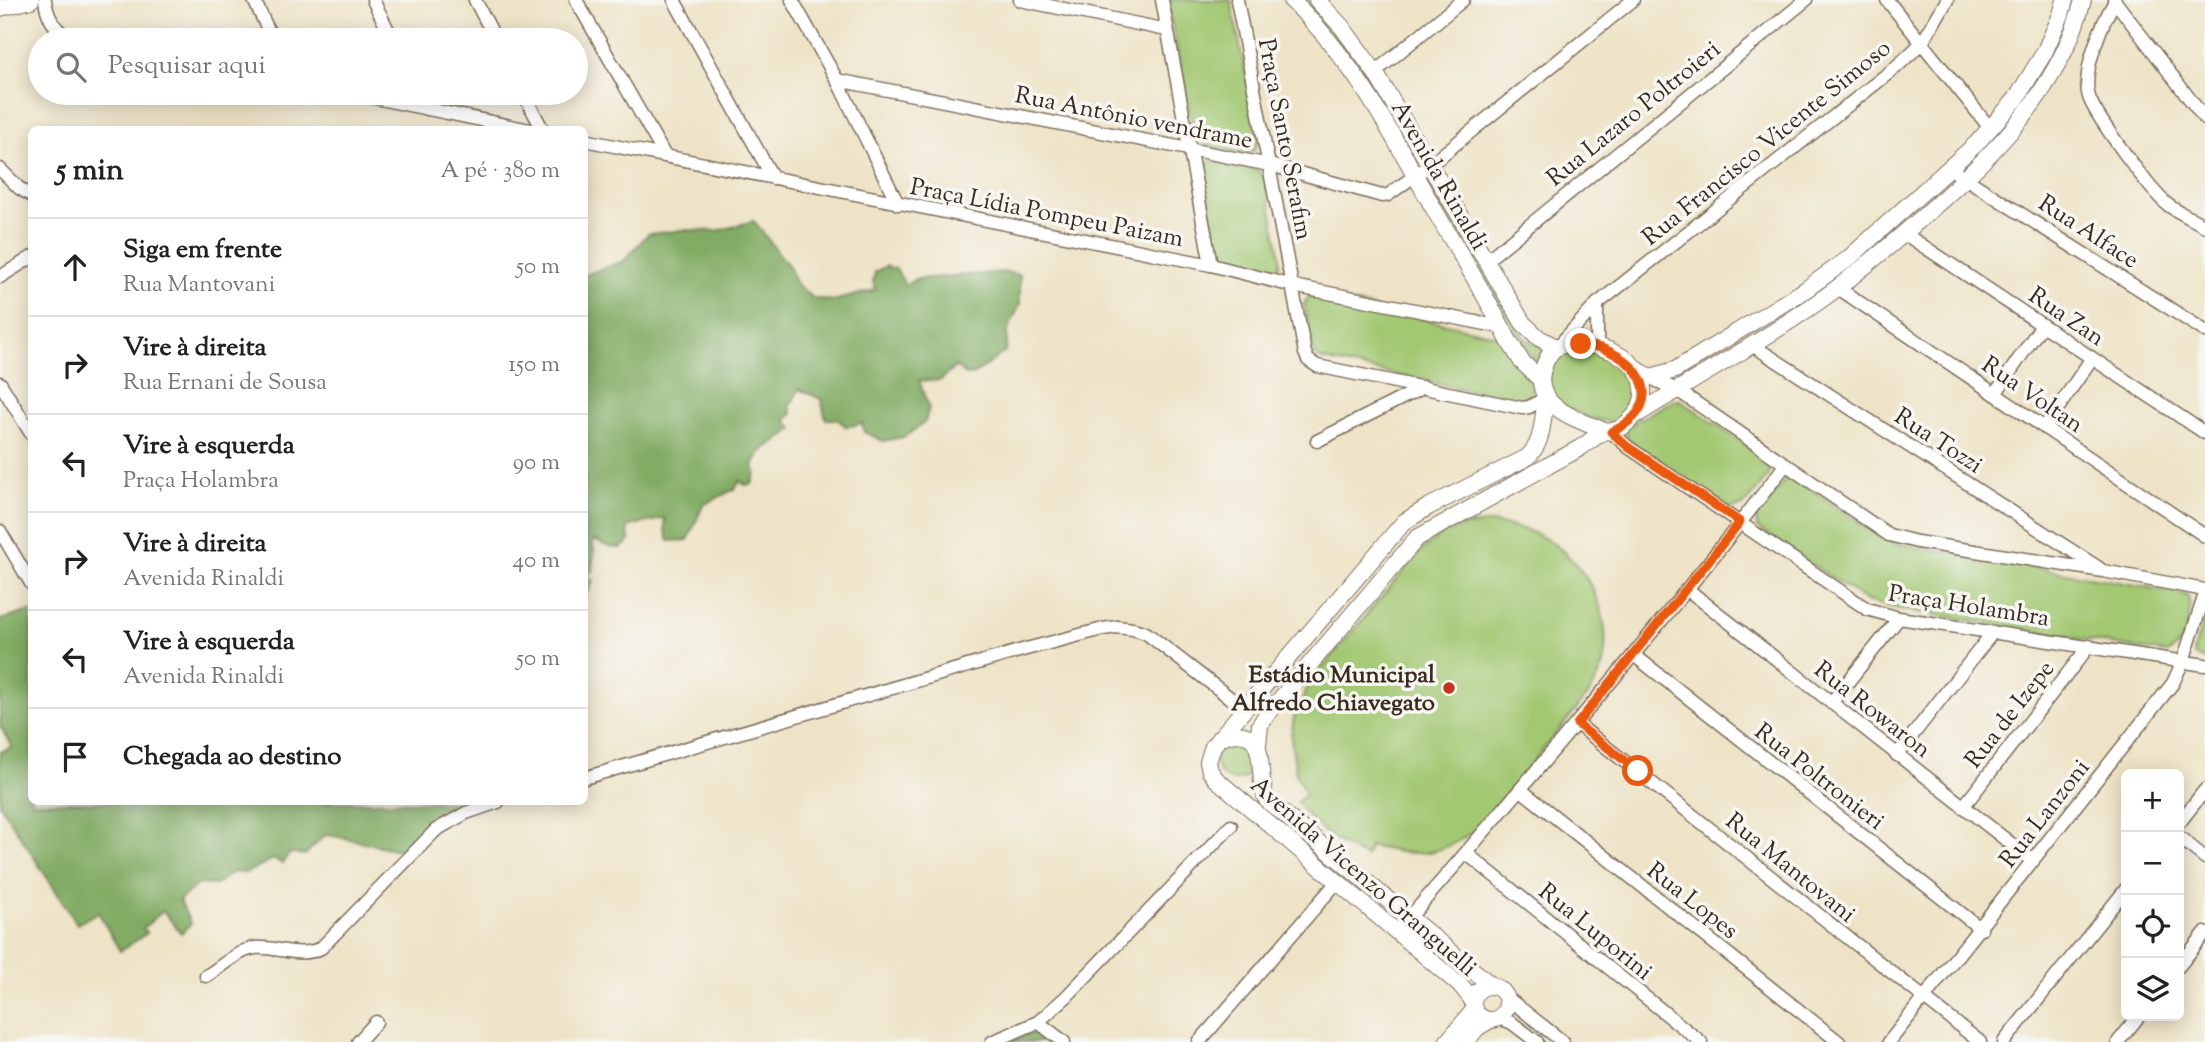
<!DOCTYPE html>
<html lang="pt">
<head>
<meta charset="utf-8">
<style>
	body { margin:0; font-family:"Sorts Mill Goudy",serif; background:#f2f2f2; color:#222 }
	.controls { position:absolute; right:21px; bottom:21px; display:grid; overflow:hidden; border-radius:10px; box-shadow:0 4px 18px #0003 }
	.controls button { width:63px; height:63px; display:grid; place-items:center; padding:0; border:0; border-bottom:2px solid #e0e0e0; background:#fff; color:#222; font:35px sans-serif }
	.stop { position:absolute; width:21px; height:21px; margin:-16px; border:5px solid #ea580c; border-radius:50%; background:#fff }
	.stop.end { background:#ea580c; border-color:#fff; box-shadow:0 2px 7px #0008 }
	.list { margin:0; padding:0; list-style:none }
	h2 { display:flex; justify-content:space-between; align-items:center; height:91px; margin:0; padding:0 28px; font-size:30px }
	h2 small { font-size:23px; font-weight:400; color:#767676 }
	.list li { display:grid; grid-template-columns:46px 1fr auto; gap:21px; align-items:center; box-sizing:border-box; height:98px; padding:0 28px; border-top:2px solid #e0e0e0 }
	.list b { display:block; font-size:26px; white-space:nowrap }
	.list p { margin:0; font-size:23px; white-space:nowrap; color:#767676 }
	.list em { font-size:23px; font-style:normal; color:#767676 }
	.icon { flex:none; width:38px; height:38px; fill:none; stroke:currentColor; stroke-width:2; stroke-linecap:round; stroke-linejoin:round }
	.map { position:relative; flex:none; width:2205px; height:1042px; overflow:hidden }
	.search { position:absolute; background:#fff; box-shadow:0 4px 18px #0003; left:28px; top:28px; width:560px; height:77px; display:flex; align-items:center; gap:18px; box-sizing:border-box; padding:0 24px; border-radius:38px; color:#767676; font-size:26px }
	.panel { position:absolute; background:#fff; box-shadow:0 4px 18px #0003; left:28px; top:126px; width:560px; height:679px; border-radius:10px }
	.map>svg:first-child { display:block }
	.green { fill:#a3c872; stroke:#6f7948; stroke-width:2 }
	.forest { fill:#82ac64; stroke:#5e6b41; stroke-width:2 }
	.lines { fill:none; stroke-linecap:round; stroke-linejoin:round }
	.minor-casing { stroke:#7a6b59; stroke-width:15 }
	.major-casing { stroke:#7a6b59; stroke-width:18 }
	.minor { stroke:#fff; stroke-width:12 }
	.major { stroke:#fff; stroke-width:16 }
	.route { stroke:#ea580c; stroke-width:9 }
	.poi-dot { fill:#c8321e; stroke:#f6f6f2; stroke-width:2.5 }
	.labels { text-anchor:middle; stroke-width:7; stroke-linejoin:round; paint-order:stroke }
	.street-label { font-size:24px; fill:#3b2a1e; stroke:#f6f6f2 }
	.poi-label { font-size:24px; font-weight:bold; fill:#3b2a1e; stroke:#f6f6f2; text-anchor:end }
</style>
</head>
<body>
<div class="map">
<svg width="2205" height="1042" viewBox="0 0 2205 1042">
	<rect width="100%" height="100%" fill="#f6f6f2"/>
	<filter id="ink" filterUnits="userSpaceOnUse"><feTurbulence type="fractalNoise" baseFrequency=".0143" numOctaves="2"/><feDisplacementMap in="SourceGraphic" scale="14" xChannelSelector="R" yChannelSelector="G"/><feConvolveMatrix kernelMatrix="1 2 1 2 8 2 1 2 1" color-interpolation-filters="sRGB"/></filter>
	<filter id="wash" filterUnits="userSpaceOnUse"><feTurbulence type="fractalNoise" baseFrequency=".00686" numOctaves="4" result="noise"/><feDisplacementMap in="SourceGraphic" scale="28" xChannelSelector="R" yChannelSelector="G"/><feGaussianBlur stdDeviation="1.57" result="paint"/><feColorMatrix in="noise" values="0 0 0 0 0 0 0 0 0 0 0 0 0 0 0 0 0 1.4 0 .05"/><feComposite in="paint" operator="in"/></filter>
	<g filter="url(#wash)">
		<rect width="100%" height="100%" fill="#eee3c6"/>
		<g class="green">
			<path d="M1167,0H1231L1259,142L1253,152L1249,153C1229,151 1207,151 1194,134Z"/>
			<path d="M1298,0H1308C1353,45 1384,102 1417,157L1414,158Z"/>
			<path d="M1212,161L1257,170L1265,178L1280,255V264L1277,269L1270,272L1225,263L1220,258L1204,176L1206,163Z"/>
			<path d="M1444,201L1525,339L1547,349L1536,363L1439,207V202Z"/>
			<path d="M1317,295L1499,336L1533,386L1528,402L1319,359L1313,351L1304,303L1310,296Z"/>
			<path d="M1573,349C1596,350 1625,364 1638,382L1636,405C1631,409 1625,417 1619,420C1604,427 1555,407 1549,392C1546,386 1547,376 1547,369L1561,353Z"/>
			<path d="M1674,400H1680L1766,459L1770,464L1769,475L1743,506L1729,509L1628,442L1626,436L1628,426Z"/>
			<path d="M1791,478L1799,481L1876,534L1894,543L2181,593L2187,596C2196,610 2183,653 2165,653L1895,608L1867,601L1757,528L1756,517L1786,479Z"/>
			<path d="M1490,523C1508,525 1526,528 1542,537C1588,561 1617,620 1601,670C1599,678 1593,686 1589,694L1478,828C1437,858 1419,857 1370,846L1366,857C1339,845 1314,827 1297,802L1306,794L1296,774L1291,737L1294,717L1310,682L1416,556L1429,544L1446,532L1464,526Z"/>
			<path d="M2205,615V660L2194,655V650Z"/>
			<circle cx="1235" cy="761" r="19"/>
		</g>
		<g class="forest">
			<path d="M754,221L790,268L795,283L813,298L833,301L875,290L873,281L875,272L886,266L896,269L905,285L916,279L1006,272L1020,275V304L1008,330L1006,351L974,374L965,375L956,366L941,380L919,381L929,407L925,422L904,437L883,441L864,432L862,423L847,427L837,419H826L821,399L799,389L790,406L792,414L785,419L793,429C778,442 762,445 753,465L756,473L752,484L745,485L740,481L735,489L703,505L688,540L669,541L665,529V518L627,527L630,541L621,548L609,547L594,540L592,544L594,550L592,571L585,575L593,581L588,592L585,593V275L624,261L648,234L685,230L717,231Z"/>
			<path d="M31,611L32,802H454L458,808L438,822L409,852C380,847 354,838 325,835L305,855L290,853L282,863L273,859L246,873L233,872L215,885L198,884L179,900L191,924L181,933L163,911L143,928L147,933L120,951L98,912L77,924L0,805V752L12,747L0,726V620Z"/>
			<path d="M1041,1029L1057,1042H1010Z"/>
		</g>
	</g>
	<g filter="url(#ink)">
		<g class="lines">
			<defs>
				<g id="minor">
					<path d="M45,0C47,17 56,31 71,40"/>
					<path d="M254,0L273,40"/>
					<path d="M373,0L393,40"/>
					<path d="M475,0L496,40"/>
					<path d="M576,0L665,156"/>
					<path d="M674,0L773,178"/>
					<path d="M792,0L837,80L898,204"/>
					<path d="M1020,0L1167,30"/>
					<path d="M1162,0L1211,265"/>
					<path d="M1237,0L1305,353L1308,360L1317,366L1522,408L1529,407L1546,398"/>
					<path d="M1887,0L1990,128"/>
					<path d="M2114,0L2205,119"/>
					<path d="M2115,1C2102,23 2081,72 2089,97C2095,116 2152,193 2168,205C2179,213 2193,219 2205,226"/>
					<path d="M1375,72L1463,0"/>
					<path d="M837,80L1270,165L1382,196L1388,195L1431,164L1633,0"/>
					<path d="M351,93L530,130"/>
					<path d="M419,93L427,109"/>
					<path d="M523,93L543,130"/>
					<path d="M584,140L1211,265L1293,286L1501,327"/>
					<path d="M1949,168L2205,331"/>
					<path d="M0,169L19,188L32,196"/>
					<path d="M1905,234L2205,433"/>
					<path d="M1487,260L1806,0"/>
					<path d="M0,277L32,257"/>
					<path d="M1838,288L2205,536"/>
					<path d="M1597,304V346"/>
					<path d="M1752,345L2099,568"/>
					<path d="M1558,346L1597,304L1895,68L1922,43L1947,0"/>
					<path d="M1646,376L1677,390L1889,535L1917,542L2103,571L2205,590"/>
					<path d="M0,383L32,435"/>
					<path d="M1995,394L2042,325"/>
					<path d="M2045,427L2092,358"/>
					<path d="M1611,432L1628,447L1867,609L1899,618L2205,665"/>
					<path d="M1317,441L1424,387"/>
					<path d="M0,531L32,585"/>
					<path d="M1687,589L2033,861"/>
					<path d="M1634,655L1981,929"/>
					<path d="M1831,703L1899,618"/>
					<path d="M1577,724L1980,1042"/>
					<path d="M1897,755L1993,632"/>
					<path d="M584,778L1026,649L1103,629L1117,627L1133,629L1146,633L1243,708"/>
					<path d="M1521,790L1839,1042"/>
					<path d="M1963,807L2089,646"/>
					<path d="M2179,823L2205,790"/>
					<path d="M2179,837L2205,858"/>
					<path d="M1466,853L1701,1042"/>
					<path d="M1396,933C1530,780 1662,625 1786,464"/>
					<path d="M2179,966L2205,933"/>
					<path d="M206,976C220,968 238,950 255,948C277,946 300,959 321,948L436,830L466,813L498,802"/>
					<path d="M1505,996L1563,1042"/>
					<path d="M1499,1018L1512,1023L1537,1042"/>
					<path d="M1038,1022L1064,1042"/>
					<path d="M358,1042L376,1022"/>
					<path d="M992,1042L1038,1022L1066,997L1231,826"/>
					<path d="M1199,1042L1337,882"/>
					<path d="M1889,1042L2173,683L2183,661L2205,594"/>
					<path d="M2004,1042L2126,889"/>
					<path d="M2118,1042L2139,1016"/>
				</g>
				<g id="major">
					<path d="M1291,0C1353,58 1394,137 1435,211C1460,254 1487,297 1509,341L1522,362L1540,379"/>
					<path d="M1317,0L1342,27L1375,72L1523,323L1539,338L1556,347"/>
					<path d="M0,8L31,0"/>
					<path d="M1572,343C1602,344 1646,358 1643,395C1642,407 1637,415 1628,422C1621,429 1613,433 1604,431C1576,418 1529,406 1544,366C1550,349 1556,346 1572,343Z"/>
					<path d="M1635,369L1651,377L1675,370L1805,290L1848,259L1976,144L2016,99L2044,53L2061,15L2065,0"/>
					<path d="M1638,414C1705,372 1776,334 1840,286C1876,258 1911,228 1945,197C2006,142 2062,82 2083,0"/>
					<path d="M1220,737C1275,722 1253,772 1267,800L1492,986"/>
					<path d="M1258,745L1260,725L1265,717L1417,538L1580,448L1604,431"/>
					<circle cx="1490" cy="1003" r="17"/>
					<path d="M1473,1001L1463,988L1216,779L1210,771L1208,762L1213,746L1404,522L1428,507L1526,458C1544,444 1542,420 1546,398"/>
					<path d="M1447,1042L1474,1010"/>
					<path d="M1466,1042L1477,1028L1490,1020"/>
				</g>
			</defs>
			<use href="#minor" class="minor-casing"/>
			<use href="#major" class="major-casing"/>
			<use href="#minor" class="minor"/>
			<use href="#major" class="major"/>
		</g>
	</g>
	<g class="lines" filter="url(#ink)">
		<path class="route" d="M1581,344C1636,349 1675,403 1611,432L1628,447L1740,522L1577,724L1638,771"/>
	</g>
	<circle class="poi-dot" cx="1449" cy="688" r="7"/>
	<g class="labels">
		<g class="street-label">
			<text transform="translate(1633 113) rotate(-39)" y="8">Rua Lazaro Poltroieri</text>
			<text transform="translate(1134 117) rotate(11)" y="8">Rua Antônio vendrame</text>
			<text transform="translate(1286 139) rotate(79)" y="8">Praça Santo Serafim</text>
			<text transform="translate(1766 142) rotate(-39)" y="8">Rua Francisco Vicente Simoso</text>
			<text transform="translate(1440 175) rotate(60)" y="8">Avenida Rinaldi</text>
			<text transform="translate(1047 212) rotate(11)" y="8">Praça Lídia Pompeu Paizam</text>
			<text transform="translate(2089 231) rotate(33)" y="8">Rua Alface</text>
			<text transform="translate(2067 316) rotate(34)" y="8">Rua Zan</text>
			<text transform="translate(2033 394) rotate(34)" y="8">Rua Voltan</text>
			<text transform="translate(1939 440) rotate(33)" y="8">Rua Tozzi</text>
			<text transform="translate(1969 605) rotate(9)" y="8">Praça Holambra</text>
			<text transform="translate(1873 709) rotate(38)" y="8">Rua Rowaron</text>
			<text transform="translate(2009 714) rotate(-52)" y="8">Rua de Izepe</text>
			<text transform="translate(1820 776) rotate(38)" y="8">Rua Poltronieri</text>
			<text transform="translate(2044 813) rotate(-52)" y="8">Rua Lanzoni</text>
			<text transform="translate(1791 867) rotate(39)" y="8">Rua Mantovani</text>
			<text transform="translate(1364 876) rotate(41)" y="8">Avenida Vicenzo Granguelli</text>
			<text transform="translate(1693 900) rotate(38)" y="8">Rua Lopes</text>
			<text transform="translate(1596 931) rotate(39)" y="8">Rua Luporini</text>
		</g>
		<g class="poi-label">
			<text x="1435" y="682">Estádio Municipal<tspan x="1435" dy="28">Alfredo Chiavegato</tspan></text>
		</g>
	</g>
</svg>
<div class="controls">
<button>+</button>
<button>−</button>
<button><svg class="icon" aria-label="locate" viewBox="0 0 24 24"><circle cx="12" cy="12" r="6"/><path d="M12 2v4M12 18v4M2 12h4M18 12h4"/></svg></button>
<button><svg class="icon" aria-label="layers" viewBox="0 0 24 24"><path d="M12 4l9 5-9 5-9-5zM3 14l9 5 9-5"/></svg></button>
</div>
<div class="stop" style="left:1638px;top:771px"></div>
<div class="stop end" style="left:1581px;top:344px"></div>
<div class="search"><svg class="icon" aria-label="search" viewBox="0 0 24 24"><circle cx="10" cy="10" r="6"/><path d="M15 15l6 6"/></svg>Pesquisar aqui</div>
<section class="panel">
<h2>5 min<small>A pé · 380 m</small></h2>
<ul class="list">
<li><svg class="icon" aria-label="ahead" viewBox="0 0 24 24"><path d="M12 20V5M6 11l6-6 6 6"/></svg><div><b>Siga em frente</b><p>Rua Mantovani</p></div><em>50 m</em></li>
<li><svg class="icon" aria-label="right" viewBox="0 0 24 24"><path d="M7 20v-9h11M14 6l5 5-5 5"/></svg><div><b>Vire à direita</b><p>Rua Ernani de Sousa</p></div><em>150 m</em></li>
<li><svg class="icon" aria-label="left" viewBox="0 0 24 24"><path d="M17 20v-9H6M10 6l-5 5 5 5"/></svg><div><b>Vire à esquerda</b><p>Praça Holambra</p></div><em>90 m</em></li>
<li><svg class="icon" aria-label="right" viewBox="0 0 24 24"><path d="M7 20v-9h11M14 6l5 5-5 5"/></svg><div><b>Vire à direita</b><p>Avenida Rinaldi</p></div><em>40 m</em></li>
<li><svg class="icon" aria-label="left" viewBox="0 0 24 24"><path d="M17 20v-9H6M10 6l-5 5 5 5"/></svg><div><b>Vire à esquerda</b><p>Avenida Rinaldi</p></div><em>50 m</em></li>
<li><svg class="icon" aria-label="arrive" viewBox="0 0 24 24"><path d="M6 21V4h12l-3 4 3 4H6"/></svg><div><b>Chegada ao destino</b></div></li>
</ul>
</section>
</div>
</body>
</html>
